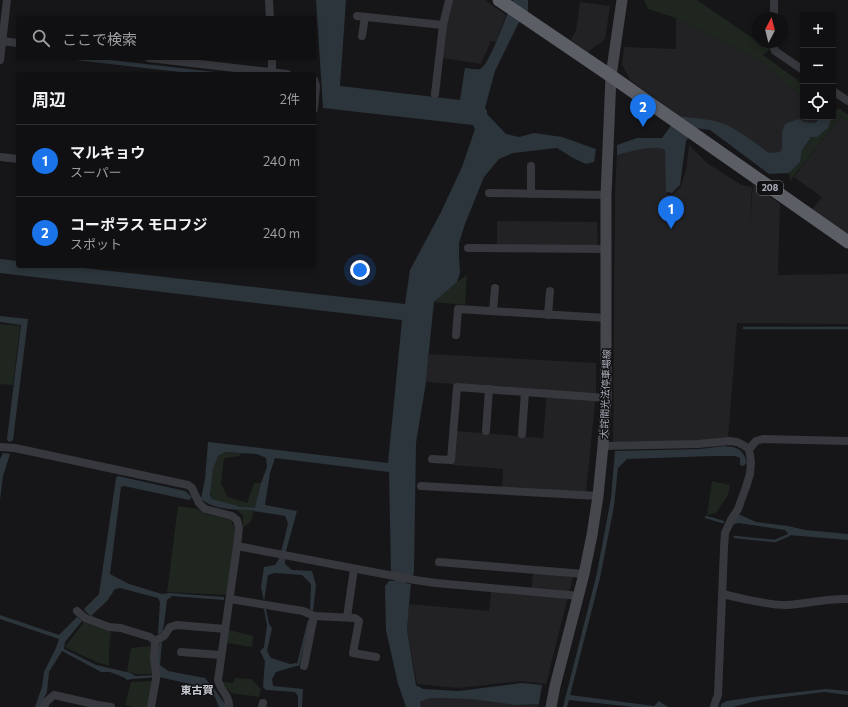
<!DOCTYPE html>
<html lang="ja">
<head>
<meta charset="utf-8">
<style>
	body { margin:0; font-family:Commissioner,"Noto Sans JP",sans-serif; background:#1e1e20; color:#f1f3f6 }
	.controls { position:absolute; right:12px; top:12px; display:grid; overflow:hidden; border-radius:4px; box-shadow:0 2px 6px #0003 }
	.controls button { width:36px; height:36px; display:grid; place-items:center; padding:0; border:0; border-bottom:1px solid #303032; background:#101012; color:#f1f3f6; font:20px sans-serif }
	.compass { position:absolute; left:752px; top:12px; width:36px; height:36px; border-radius:50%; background:#101012; box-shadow:0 2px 6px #0003; rotate:7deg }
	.you { position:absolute; left:360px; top:270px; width:14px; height:14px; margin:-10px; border:3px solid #fff; border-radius:50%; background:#1a73e8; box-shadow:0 0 0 6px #1a73e833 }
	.badge { display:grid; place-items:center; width:26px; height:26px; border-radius:50%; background:#1a73e8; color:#fff; font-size:13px; font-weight:700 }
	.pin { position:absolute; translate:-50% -33px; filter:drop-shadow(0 1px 2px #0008) }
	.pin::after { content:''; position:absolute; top:21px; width:14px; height:12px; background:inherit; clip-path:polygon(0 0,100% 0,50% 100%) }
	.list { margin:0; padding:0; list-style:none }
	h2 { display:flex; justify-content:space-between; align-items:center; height:52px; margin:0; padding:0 16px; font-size:17px }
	h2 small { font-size:13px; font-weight:400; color:#9c9d9f }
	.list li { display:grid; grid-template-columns:26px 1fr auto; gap:12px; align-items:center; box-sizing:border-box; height:72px; padding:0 16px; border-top:1px solid #303032 }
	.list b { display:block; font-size:15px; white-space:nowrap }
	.list p { margin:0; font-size:13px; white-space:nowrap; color:#9c9d9f }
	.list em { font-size:13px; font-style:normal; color:#9c9d9f }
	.icon { flex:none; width:22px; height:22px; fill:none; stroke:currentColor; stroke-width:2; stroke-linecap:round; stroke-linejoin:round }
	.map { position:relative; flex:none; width:848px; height:707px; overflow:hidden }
	.search { position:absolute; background:#101012; box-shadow:0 2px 6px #0003; left:16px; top:16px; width:300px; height:44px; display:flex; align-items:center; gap:10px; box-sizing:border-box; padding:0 14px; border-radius:4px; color:#9c9d9f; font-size:15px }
	.panel { position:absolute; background:#101012; box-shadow:0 2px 6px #0003; left:16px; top:72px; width:300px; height:196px; border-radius:4px }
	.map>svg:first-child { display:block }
	.built { fill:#222225 }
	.green { fill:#1e261f }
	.water { fill:#2c353c }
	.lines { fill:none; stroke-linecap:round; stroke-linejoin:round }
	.stream { stroke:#2c353c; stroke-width:2.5 }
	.minor { stroke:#37383d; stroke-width:8 }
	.secondary { stroke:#45474d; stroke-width:11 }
	.trunk { stroke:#5b5e65; stroke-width:13 }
	.labels { text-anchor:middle; stroke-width:3; stroke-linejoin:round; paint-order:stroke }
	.shield { fill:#111113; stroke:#7b7e86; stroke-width:1 }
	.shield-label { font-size:9px; font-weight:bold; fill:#a8adb8 }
	.street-label { font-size:10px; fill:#a8adb8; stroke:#111113 }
	.neighbourhood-label { font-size:11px; font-weight:bold; fill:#c9ccd4; stroke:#111113 }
</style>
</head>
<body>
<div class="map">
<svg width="848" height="707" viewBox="0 0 848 707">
	<rect width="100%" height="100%" fill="#161618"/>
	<g class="built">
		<path d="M452,0H485L506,15L496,42L491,41L481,64L443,58L446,25Z"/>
		<path d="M580,2L610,6L605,39L588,52L571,40L576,30Z"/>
		<path d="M676,18L758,59L803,98V117H817L815,123L805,122L798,119L782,132V148L780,152L769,154L750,139L726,125L707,120L678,116L673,111L630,80L622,64L624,47L676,49Z"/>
		<path d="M841,116L848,120V236L812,210L822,197L794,177Z"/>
		<path d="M668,142L667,195L674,194L680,188L686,171L689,145L707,163L741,185L752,187L749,238L753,184L780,204L778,275L847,274L848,273V324L737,323L728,440L613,442L615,194L617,153Z"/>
		<path d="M497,221L597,222L598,251H497Z"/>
		<path d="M429,354L596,363V394L586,492L502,489L503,469L452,465L456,431L543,438L547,391L426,382Z"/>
		<path d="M533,573L573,577L546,684L522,681L458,688L417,684L407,630L409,604L489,611L491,591L531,595Z"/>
		<path d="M430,698L471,699L515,705L539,704L538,707H421L420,702Z"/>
	</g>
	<g class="green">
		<path d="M644,0H697L770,50L763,55L803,84V98L758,59L676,18L648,9Z"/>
		<path d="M839,108L848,115V120L841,116L790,181L789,173L800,162L802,150L811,137C817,137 825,133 828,127C830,124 830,120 832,117H833C833,113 836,110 839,108Z"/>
		<path d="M467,275L465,305L434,302L457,282Z"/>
		<path d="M0,324L20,326L13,385L0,384Z"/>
		<path d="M225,452L241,453L240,456L224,458L221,484L228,497L247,503L254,483H261L254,511L250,523L243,527V516L237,510V506L212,499C209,490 212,466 217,458C219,455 222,453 225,452Z"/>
		<path d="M712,481L730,485L728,495L716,513L707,515Z"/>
		<path d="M178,506L198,509L205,514L231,520L236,532L226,595L167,592Z"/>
		<path d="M84,622L111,632L109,649V666L96,662L65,647Z"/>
		<path d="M229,630L253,636L252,647L227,643Z"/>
		<path d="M150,646L152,674H136L127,671L131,648Z"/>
		<path d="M235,678L251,679L261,689L259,697L231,693L222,682L233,683Z"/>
		<path d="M154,681L148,707H133L125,705L131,682Z"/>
	</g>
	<g class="water">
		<path d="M316,0H346L340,86L460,100L465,68C469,68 476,70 480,69C489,67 508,11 513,0H528V12L518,24L495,71L485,108L487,111V114L506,134L519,137L534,133L562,137L596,149L594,162L586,164L573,158L557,148L513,153L499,159L484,177L465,224L459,243V257L460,273L457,282L434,302L430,340L426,382L416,443L414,571L413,576L406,575L405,583L411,584L409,604L407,630L416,685L423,689L459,691L522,683L542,685L539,704L515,705L471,699L430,698L420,702L421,707H406L398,684L386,630L385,586L389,581H394L396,573L391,572L389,472L275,458L270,473L265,505L297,511L286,551L285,564L292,570L312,571L316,585L313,611L310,609L311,584L302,575L275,573L268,575L264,601L261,587L264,567L275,565L279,559L285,537L288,523L285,516L254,511L261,483L267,467L266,458L257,454L225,452L218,456L213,469L210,495L212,499L238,506L237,510C224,508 212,508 201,499L205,479L208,442L388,463L402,320L0,273V259L18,261V266H66L405,304L410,270L440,214L462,167L475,129L473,125L323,108Z"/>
		<path d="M58,58H93L232,74H197Z"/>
		<path d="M678,116C693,118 713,119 727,125C742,133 756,143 769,153L780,152L782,148V132L785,124L798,119L805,122L815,123L820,117H832L828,128L817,137H811L802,150L800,162L789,173L769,174L710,130L695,128L686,141L680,185L672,193L666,192L665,150C655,144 629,152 617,155V145L637,138H662Z"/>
		<path d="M0,316L28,319L13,440L9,442L7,439L21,325L0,322Z"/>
		<path d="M724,446C738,447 743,449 747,463L743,466L740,465V458L735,456H712L627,459L618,468L614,506L600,578L570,695L654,706L659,701L668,707H673H634L569,700L567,707H563L597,573L611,498L615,451L700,449Z"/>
		<path d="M3,453L10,454L3,476L0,500V459Z"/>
		<path d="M118,476L185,491L192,497L189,500L124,486L121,487L110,574L129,584L162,594L169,593L224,597V600L172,596L167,600L164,624L162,632L158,634L160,602L158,598L120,588L115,589L107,601L91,616L86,612L84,609L99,594L116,478Z"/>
		<path d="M738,514L756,522L788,526L805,530L848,534V540L789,535L785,530L738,523L732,525Z"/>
		<path d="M265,608L266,609L269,624L272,628L267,651L271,658L290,664L296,663L298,665L296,666L276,672L272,679L273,686L303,689L302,707H298V696L295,692L266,690L263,687L265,661L260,651L264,647L267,625L264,609Z"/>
		<path d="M0,615L59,635L77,617L82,621L65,642L64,649L96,665L131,673L135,676L159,675L157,663L159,644L162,642L160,665L168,671L205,678L215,690L225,704V707H219L215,697L199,686L159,677L132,679L127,680L125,678L110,672H101L62,651L49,672L47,692L40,707H35L42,687L44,672L56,648L59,639L0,619Z"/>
		<path d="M826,689L848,691V695L824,692L760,700L733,707H721V704L727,701L761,696Z"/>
	</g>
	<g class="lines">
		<g class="stream">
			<path d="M744,328H848"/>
			<path d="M237,508L255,509"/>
			<path d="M706,517L723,522"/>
			<path d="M735,537L775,541L789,535"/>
			<path d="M298,665L309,621"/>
		</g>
		<g class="minor">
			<path d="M269,0L270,18"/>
			<path d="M357,16L443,25"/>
			<path d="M774,18V0"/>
			<path d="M362,36L365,17"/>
			<path d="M2,41L18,43"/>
			<path d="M774,42V48L775,51L803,70"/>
			<path d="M149,58L287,74"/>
			<path d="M272,58V72"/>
			<path d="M0,60L7,0"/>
			<path d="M314,80L316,86L314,109"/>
			<path d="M833,91L848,101"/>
			<path d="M435,94L443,25L449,0"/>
			<path d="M0,157L18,159"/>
			<path d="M489,193L606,195"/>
			<path d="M531,194V166"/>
			<path d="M468,248L606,249"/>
			<path d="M493,311L495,288"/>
			<path d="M548,315L550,291"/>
			<path d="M456,335L458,309L606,318"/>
			<path d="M486,431L489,389"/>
			<path d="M522,434L525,392"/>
			<path d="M603,446L698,444L729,441L737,442L743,445L749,449L751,462L750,474L746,487L738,509L731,520L725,533L724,548L718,695L715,703L714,707"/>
			<path d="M0,447L15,448L188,485L192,488L199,503L205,509L232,516L237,520L239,528L237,546L218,680C220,690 230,696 229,707"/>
			<path d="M749,449L756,441L763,439L848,441"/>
			<path d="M432,459L451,460L457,387L606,398"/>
			<path d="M421,486L598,496"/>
			<path d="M237,546L415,580L436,583L579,596"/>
			<path d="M439,562L584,574"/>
			<path d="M722,594C742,598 765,605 786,605C807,604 827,598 848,599"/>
			<path d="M230,599L303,611L314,616L355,618L359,621L353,653L376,657"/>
			<path d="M77,611L85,618L109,627L121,628L150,637L155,641L164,636L170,627L177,625L225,629"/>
			<path d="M347,617L354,569"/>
			<path d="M181,652L221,655"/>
			<path d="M304,666L314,616"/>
			<path d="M44,707L46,702L54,695L98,705L111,707"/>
			<path d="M151,707L156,679V674L154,659L155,641"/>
			<path d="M262,707L263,703"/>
		</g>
		<path class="secondary" d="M551,707L555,686L584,574L592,535L598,496L603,446L606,398V195L611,76L622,0"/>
		<path class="trunk" d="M499,0L611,76L848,242"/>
	</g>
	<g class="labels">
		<rect class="shield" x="757" y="181" width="26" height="14" rx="3"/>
		<g class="shield-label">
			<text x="770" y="191">208</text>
		</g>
		<g class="street-label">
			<text transform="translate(605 394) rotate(-88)" y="4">大詫間光法停車場線</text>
		</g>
		<g class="neighbourhood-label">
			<text x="197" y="694">東古賀</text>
		</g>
	</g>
</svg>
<div class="controls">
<button>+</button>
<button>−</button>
<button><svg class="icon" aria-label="locate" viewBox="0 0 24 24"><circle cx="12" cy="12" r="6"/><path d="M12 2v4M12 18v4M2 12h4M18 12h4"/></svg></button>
</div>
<svg class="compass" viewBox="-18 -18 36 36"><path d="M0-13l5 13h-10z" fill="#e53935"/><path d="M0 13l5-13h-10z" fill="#9c9d9f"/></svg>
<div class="you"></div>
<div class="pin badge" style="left:671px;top:229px">1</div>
<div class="pin badge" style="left:643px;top:127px">2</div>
<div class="search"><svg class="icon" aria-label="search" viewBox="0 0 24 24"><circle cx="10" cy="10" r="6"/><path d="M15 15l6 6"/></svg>ここで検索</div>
<section class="panel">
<h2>周辺<small>2件</small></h2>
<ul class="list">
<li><span class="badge">1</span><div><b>マルキョウ</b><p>スーパー</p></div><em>240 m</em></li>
<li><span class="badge">2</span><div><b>コーポラス モロフジ</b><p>スポット</p></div><em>240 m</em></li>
</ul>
</section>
</div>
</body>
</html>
